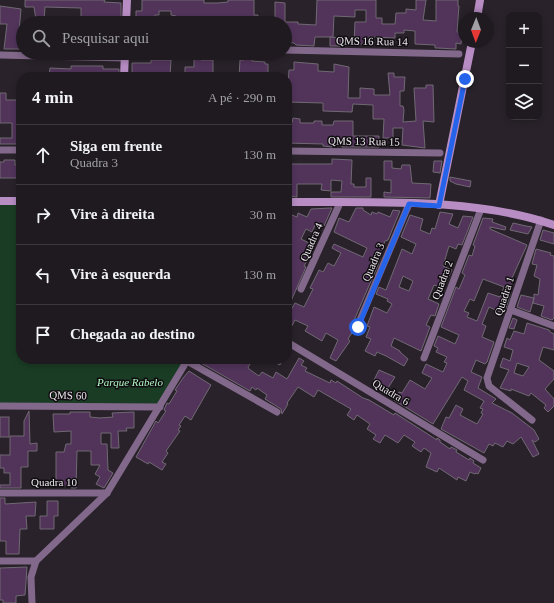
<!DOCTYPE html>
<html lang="pt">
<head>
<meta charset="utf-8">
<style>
	body { margin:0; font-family:"Times New Roman",serif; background:#2c272d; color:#f1f3f6 }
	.controls { position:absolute; right:12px; top:12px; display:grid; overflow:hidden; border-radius:8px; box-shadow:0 2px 6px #0003 }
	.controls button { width:36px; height:36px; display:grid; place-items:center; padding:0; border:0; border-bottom:1px solid #3c383e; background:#1f1a20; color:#f1f3f6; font:20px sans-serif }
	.compass { position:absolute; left:458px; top:12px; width:36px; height:36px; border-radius:50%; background:#1f1a20; box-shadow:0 2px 6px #0003; rotate:181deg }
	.stop { position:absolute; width:12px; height:12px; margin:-9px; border:3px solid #2563eb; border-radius:50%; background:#fff }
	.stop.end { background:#2563eb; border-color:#fff; box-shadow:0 1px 4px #0008 }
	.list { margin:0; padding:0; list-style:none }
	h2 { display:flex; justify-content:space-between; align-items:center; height:52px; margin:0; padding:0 16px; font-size:17px }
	h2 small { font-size:13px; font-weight:400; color:#a1a1a5 }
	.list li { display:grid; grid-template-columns:26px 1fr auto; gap:12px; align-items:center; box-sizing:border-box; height:60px; padding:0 16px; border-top:1px solid #3c383e }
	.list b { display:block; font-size:15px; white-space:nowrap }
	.list p { margin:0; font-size:13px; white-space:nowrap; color:#a1a1a5 }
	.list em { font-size:13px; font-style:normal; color:#a1a1a5 }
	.icon { flex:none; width:22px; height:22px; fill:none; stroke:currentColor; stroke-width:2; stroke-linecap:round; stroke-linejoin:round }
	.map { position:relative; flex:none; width:554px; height:603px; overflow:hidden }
	.search { position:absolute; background:#1f1a20; box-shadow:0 2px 6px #0003; left:16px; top:16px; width:276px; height:44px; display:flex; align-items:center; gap:10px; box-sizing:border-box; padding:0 14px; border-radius:22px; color:#a1a1a5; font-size:15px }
	.panel { position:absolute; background:#1f1a20; box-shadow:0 2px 6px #0003; left:16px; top:72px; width:276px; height:292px; border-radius:16px }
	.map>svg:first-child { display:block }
	.green { fill:#1a3c24 }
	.building { fill:#52345b; stroke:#706973; fill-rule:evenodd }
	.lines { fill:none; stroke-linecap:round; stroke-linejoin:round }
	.street { stroke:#82688a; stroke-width:7 }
	.secondary { stroke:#b78dc4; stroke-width:8 }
	.route { stroke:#2563eb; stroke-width:5 }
	.labels { text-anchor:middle; stroke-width:3; stroke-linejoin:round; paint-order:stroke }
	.street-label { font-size:11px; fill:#ebe6ec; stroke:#100d11 }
	.park-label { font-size:11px; font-style:italic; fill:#aff9c1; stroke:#100d11 }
</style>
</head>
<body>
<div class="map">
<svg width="554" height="603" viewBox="0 0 554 603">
	<rect width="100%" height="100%" fill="#29222a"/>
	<path class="green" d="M0,201L21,202V359H184L160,406L0,405Z"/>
	<g class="building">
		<path d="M25,0H105L104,2L121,3V23L86,21V17H81V8L45,7L44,20H36L34,7H25Z"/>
		<path d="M142,0H204V3H218L228,2V0H254V15H258V23H176V16L171,15V11H159V15H155L154,22H136V11H142Z"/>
		<path d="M317,0H376V18H382V24H395L396,13H406V9L416,10V0H426L423,20L436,21V0H458V6H459L457,32L462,33L461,44L456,43V49L437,48H435V45L415,44V31L404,30V33H395V38L369,37V44H354L355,22H366V10H355V17L334,16L333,37H315L314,46L296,45L294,43L285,42V22H298V24L316,25Z"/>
		<path d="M275,2L285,3V23H275Z"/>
		<path d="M0,6L21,9L19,32H21V38L23,39V49H4L7,24H0Z"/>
		<path d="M330,37L341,38V46H330Z"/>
		<path d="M194,56L201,57V60H213V77H185V67H194Z"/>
		<path d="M244,57H252V61L265,62V64H268V77H239L240,60H244Z"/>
		<path d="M151,60H171L170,77H132V63H151Z"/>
		<path d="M294,62L318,64V71L334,72V64L349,67L348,98H360V88L374,89V95H390L388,73H394V77H405L404,91H400V106H403L404,110L403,122L416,121L414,88H426V85H433L434,122L423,121L425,148L402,145L403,128H393V138H383L384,119H373V105L353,104L352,112L323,111V103L287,102L289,70H294Z"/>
		<path d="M71,66H103V69H119V77H49L50,68L71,69Z"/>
		<path d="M0,93H6V100H21V144H0V138H12V123H0Z"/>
		<path d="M293,118L300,119V123H314V121H322V125H333L334,121H353V136H379V147H342V144H332V147L323,146V144L287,143V123H292Z"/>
		<path d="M332,159L352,160L351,184H354V187H366V178H371V197H331V192H341L342,181L331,180V191L321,190L322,184H297V197L287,196V164H332Z"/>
		<path d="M4,160H15V165H21V178H0V162H4Z"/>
		<path d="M384,161H392V168L401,169L402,165H410L412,183L431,184L430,198L384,197V192L391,193V180H384Z"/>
		<path d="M434,161H442L440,173L433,172Z"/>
		<path d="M450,177L471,181L470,187L456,184L450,181Z"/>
		<path d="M330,208H332L324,226L316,223L312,232L306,229L301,239L313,245L310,250L312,251L304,266L306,267L291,301L287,299V276L291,268L287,266V213L297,217L298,213L307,217L311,209Z"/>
		<path d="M356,208H363V210L371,215L372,212L377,214L378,212L390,217L393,210L400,211L388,240L385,241L380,254L381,255L378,265L352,325L353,331L348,339L350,341L336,361L330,358L338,340L326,333L322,341L305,331L308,326L295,320L287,335V312L289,313L295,303L304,307L313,289L310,288L319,270L323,272L328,263L334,266L341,253L332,248L334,244L363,257L367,248L334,232L339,218L349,222Z"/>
		<path d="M440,212L453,214L449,224L458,228L463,216L473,217L462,245L458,244L456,249L449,246L443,266L452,270L443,288L434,285L428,299L439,304L435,316L431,315L426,325L430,327L421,351L394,338L391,346L400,351V352L408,359L404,366L386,356L377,352L375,356L365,351L371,339L366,337L370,327L367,326L374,307L387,313L392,304L387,301L388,299L376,294L379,287L386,290L402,249L412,254L416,244L401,237L410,215L423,219L420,230L430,234L432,228L435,229ZM403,276L413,281L409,291L399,287Z"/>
		<path d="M483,218L493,219L492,222L506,227L505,230L490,227V229L527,245L512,278L514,279L509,291L511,292L505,311L502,309L500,312L489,307L482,324L486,326L482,337L494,342L487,362L485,364L476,360L471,372L482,377L478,388L496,399L492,403L512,413L534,430L539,439L535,442L532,440L539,454L533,457L521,437L513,444L507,441L503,447L495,443L493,446L489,444L484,453L441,429L446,417L449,418L456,405L463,409L460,415L477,424L483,414L481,413L483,409L480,408L484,401L464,390L468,381L462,377L433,424L394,400L399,392L402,393L410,380L425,389L432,378L422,373L426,364L443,372L447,363L444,362L447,357L436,352L438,348L434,346L438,336L455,344L459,335L441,327L456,287L459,289L465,275L462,273L469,255L472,256L475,246L473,245ZM483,279L504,287L500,297L488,293L477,321L467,317L469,313L464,311L470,299L474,301Z"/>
		<path d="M513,223L526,226L532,227L528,234L510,230Z"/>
		<path d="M543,230L554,233V244L540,240Z"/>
		<path d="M536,249L551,253L550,255L554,256V318L552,320L541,316L544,306L533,303L534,298L530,312L517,307L521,295L534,298V294L538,295L540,279L534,276L537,265L532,264Z"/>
		<path d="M513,318L517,320L514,329L509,328Z"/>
		<path d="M527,323L549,330L550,332L554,334V350L543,347L539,360L554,371V379L545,389L554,399V406L548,412L544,408L546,405L531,393L529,396L511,389V391L500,388L509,370L500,367L503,358L510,361L513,350L504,347L507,338L510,340L514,331L524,334ZM517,363L529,367L523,376L514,373Z"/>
		<path d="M299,358L304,361L301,365L307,368L305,371L330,383L331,380L336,383L337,381L363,398L369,400L394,415L395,413L437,440V438L440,440V442L450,449L451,447L457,450L456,452L469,460L470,458L474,461L473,463L481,468L478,474L476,473L475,474L470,472L466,481L458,477L457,480L439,468L437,472L426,467L431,453L424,448L421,452L412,446L415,442L404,435L398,443L385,435L380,443L373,439L376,435L367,429L370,424L357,415L354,420L347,415L351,409L318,390L314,397L298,387L287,403L288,404L282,414L281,409L265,399L267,395L257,388L256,390L252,387L250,391L194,359H245L251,363L248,367L249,369L259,376L262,372L273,378L276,372L287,379Z"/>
		<path d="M268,359H283L280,365Z"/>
		<path d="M379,370L395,377L388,388L374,380Z"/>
		<path d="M189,371L211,385L191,420L185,416L179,425L181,426L178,430L180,431L166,451L168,453L162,462L166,464L162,470L149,462L148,464L136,457L156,421L158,423L166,411L164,410L167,403L169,404L177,391L175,390L183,378Z"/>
		<path d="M29,411L30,444L37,443V451H28V467H21V488H0V485H10V473H4V468H0V455H10V436H24V421Z"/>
		<path d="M70,412H90V417L100,418L113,417L112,413L134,412V428H126L127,431H118L119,448H111V433H101V444H107L108,470L113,473L104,488L96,484L100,477L95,474L100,465H91V451H77L76,488H71V486H56V452H64L66,444H71V431L54,432L53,414H70Z"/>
		<rect x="0" y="417" width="9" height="20"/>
		<path d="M0,498H5V504L36,502L35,516H26L27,529H20L19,554H6V541H0Z"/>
		<path d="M47,501H58V516H54V529H40V516H47Z"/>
		<path d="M27,567L25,595L16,596V603H3V600H0V568Z"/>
	</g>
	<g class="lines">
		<g class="street">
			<path d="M285,50L459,54"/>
			<path d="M0,55L125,58"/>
			<path d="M0,150H21"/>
			<path d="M287,151L440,153"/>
			<path d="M301,289L340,203"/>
			<path d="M511,310L554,326"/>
			<path d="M357,327L409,204"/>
			<path d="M287,342L483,460"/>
			<path d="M424,358L481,209"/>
			<path d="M187,361L277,412"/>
			<path d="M0,406L160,407"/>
			<path d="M532,420L489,386L487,378L541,220"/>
			<path d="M0,493H107"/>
			<path d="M0,561H36"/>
			<path d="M32,603L31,577L36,561L107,493L188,359"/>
		</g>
		<g class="secondary">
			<path d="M477,18L480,0"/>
			<path d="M126,23L127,0"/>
			<path d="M124,77L125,53"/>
			<path d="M0,201H21"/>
			<path d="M287,202C371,203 474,197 554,225"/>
			<path d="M439,205L472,42"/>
		</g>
	</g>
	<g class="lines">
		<path class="route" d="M358,327L409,204L439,206L465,79"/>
	</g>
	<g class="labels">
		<g class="street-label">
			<text transform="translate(372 41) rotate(1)" y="4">QMS 16 Rua 14</text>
			<text transform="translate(364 141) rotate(1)" y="4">QMS 13 Rua 15</text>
			<text transform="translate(311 242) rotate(-66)" y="4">Quadra 4</text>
			<text transform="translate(373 262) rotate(-67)" y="4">Quadra 3</text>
			<text transform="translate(442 280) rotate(-69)" y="4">Quadra 2</text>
			<text transform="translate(504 296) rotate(-71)" y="4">Quadra 1</text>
			<text transform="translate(391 392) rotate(31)" y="4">Quadra 6</text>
			<text transform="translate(68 395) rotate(1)" y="4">QMS 60</text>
			<text x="54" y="486">Quadra 10</text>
		</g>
		<g class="park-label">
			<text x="130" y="386">Parque Rabelo</text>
		</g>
	</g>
</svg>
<div class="controls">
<button>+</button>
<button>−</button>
<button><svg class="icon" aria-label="layers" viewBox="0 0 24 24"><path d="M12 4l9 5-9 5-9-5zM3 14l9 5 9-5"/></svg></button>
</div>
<svg class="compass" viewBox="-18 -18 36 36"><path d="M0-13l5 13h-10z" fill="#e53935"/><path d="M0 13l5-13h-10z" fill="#a1a1a5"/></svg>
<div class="stop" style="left:358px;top:327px"></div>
<div class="stop end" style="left:465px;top:79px"></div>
<div class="search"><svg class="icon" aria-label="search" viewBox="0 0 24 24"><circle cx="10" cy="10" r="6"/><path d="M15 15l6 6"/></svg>Pesquisar aqui</div>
<section class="panel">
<h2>4 min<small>A pé · 290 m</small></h2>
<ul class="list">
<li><svg class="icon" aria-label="ahead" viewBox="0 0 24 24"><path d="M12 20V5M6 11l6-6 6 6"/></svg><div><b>Siga em frente</b><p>Quadra 3</p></div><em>130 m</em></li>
<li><svg class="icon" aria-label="right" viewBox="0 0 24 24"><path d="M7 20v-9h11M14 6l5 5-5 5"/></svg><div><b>Vire à direita</b></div><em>30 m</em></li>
<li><svg class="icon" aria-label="left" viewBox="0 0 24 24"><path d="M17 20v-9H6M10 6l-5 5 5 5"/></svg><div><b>Vire à esquerda</b></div><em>130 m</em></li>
<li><svg class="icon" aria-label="arrive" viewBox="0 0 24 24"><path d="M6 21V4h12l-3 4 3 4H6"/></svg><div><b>Chegada ao destino</b></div></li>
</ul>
</section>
</div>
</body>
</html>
